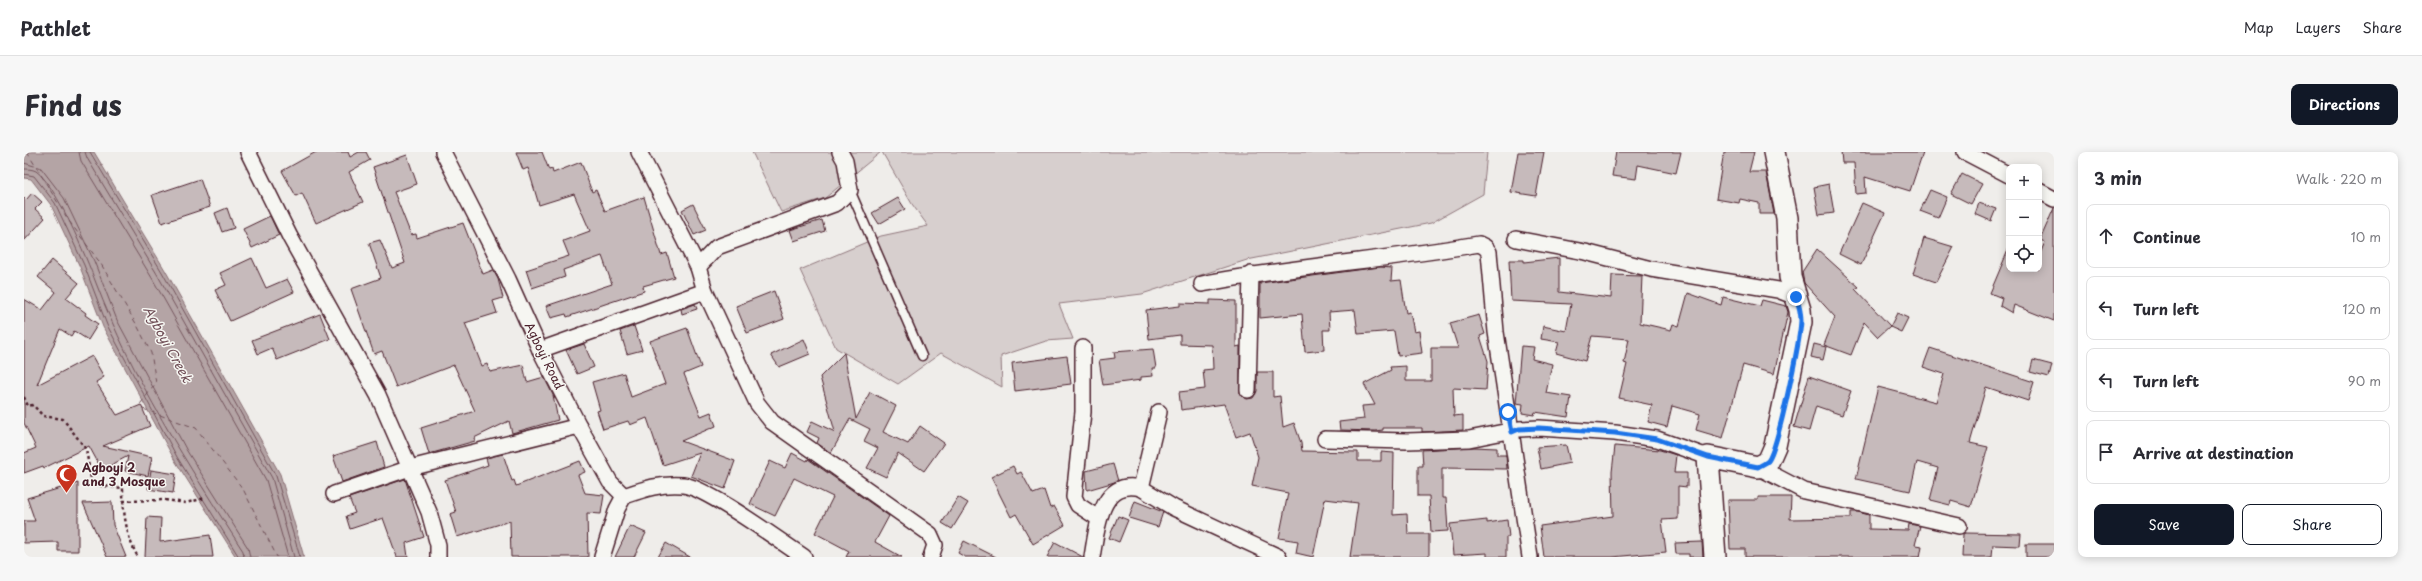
<!DOCTYPE html>
<html lang="en">
<head>
<meta charset="utf-8">
<style>
	body { margin:0; font-family:"Playpen Sans",sans-serif; background:#f7f7f7; color:#2b2b33 }
	.controls { position:absolute; right:12px; top:12px; display:grid; overflow:hidden; border-radius:8px; box-shadow:0 2px 10px #0003 }
	.controls button { width:36px; height:36px; display:grid; place-items:center; padding:0; border:0; border-bottom:1px solid #e1e1e2; background:#fff; color:#2b2b33; font:20px sans-serif }
	.stop { position:absolute; width:12px; height:12px; margin:-9px; border:3px solid #1a73e8; border-radius:50%; background:#fff }
	.stop.end { background:#1a73e8; border-color:#fff; box-shadow:0 1px 4px #0008 }
	.list { margin:0; padding:0; list-style:none }
	h2 { display:flex; justify-content:space-between; align-items:center; height:52px; margin:0; padding:0 16px; font-size:17px }
	h2 small { font-size:13px; font-weight:400; color:#7c7c81 }
	.list li { display:grid; grid-template-columns:26px 1fr auto; gap:12px; align-items:center; box-sizing:border-box; height:64px; margin:0 8px 8px; padding:0 8px; border:1px solid #e1e1e2; border-radius:8px }
	.list b { display:block; font-size:15px; white-space:nowrap }
	.list em { font-size:13px; font-style:normal; color:#7c7c81 }
	.actions { display:flex; gap:8px; padding:12px 16px }
	.actions a { flex:1; padding:9px 0; border:1px solid #111827; border-radius:8px; text-align:center; font-size:14px; color:#111827 }
	.actions .main { background:#111827; color:#fff }
	.icon { flex:none; width:22px; height:22px; fill:none; stroke:currentColor; stroke-width:2; stroke-linecap:round; stroke-linejoin:round }
	.map { position:relative; flex:none; width:2030px; height:405px; overflow:hidden; border-radius:8px }
	header { display:flex; align-items:center; gap:24px; box-sizing:border-box; height:56px; padding:0 20px; background:#fff; border-bottom:1px solid #e1e1e2 }
	header strong { font-size:19px }
	nav { display:flex; gap:22px; margin-inline-start:auto; font-size:14px }
	.intro { display:flex; align-items:center; justify-content:space-between; box-sizing:border-box; height:96px; padding:0 24px }
	h1 { margin:0; font-size:28px }
	.button { padding:10px 18px; border-radius:8px; background:#111827; color:#fff; font-size:14px; font-weight:700 }
	main { display:flex; gap:24px; padding:0 24px }
	aside { flex:1; background:#fff; border-radius:8px; box-shadow:0 2px 10px #0003 }
	.map>svg:first-child { display:block }
	.green { fill:#d7cfce; stroke:#90777c }
	.water { fill:#b4a4a5; stroke:#8a6f74 }
	.lines { fill:none; stroke-linecap:round; stroke-linejoin:round }
	.shore { stroke:#74545c; stroke-width:1 }
	.ferry { stroke:#6f4e56; stroke-width:1; stroke-dasharray:5 4; stroke-linecap:butt }
	.building { fill:#c6babb; stroke:#4a1f2b }
	.lane-casing { stroke:#4a1f2b; stroke-width:11 }
	.street-casing { stroke:#4a1f2b; stroke-width:18 }
	.secondary-casing { stroke:#4a1f2b; stroke-width:24 }
	.path { stroke:#4a1f2b; stroke-width:2.5; stroke-dasharray:3 3; stroke-linecap:butt }
	.lane { stroke:#f6f6f2; stroke-width:8 }
	.street { stroke:#f6f6f2; stroke-width:15 }
	.secondary { stroke:#f6f6f2; stroke-width:21 }
	.route { stroke:#1a73e8; stroke-width:5 }
	.labels { text-anchor:middle; stroke-width:3; stroke-linejoin:round; paint-order:stroke }
	.street-label { font-size:12px; fill:#4a1f2b; stroke:#f6f6f2 }
	.poi-label { font-size:12px; font-weight:bold; fill:#4a1f2b; stroke:#f6f6f2; text-anchor:start }
	.water-label { font-size:13px; font-style:italic; fill:#6f4e56; stroke:#f6f6f2 }
</style>
</head>
<body>
<header>
<strong>Pathlet</strong>
<nav><a>Map</a><a>Layers</a><a>Share</a></nav>
</header>
<div class="intro"><h1>Find us</h1><a class="button">Directions</a></div>
<main>
<div class="map">
<svg width="2030" height="405" viewBox="0 0 2030 405">
	<rect width="100%" height="100%" fill="#efedea"/>
	<filter id="ink" filterUnits="userSpaceOnUse"><feTurbulence type="fractalNoise" baseFrequency=".025" numOctaves="2"/><feDisplacementMap in="SourceGraphic" scale="8" xChannelSelector="R" yChannelSelector="G"/><feConvolveMatrix kernelMatrix="1 2 1 2 8 2 1 2 1" color-interpolation-filters="sRGB"/></filter>
	<g filter="url(#ink)">
		<g class="green">
			<path d="M728,0H857L801,46L757,60Z"/>
			<path d="M858,0H1463L1459,42L1407,71L1223,108L1118,142L1035,152L1049,187L1022,189L977,204L978,235L917,201L874,232L812,196L776,118L857,84L904,74L888,52Z"/>
		</g>
		<path class="water" d="M0,0H70L141,118L256,322L280,405H212L150,307L79,175L56,115L27,53L7,27L0,26Z"/>
		<g class="lines">
			<g class="shore">
				<path d="M55,0L57,9L128,126L242,328L264,405"/>
				<path d="M61,0L63,6L133,122L248,326L270,405"/>
				<path d="M66,0L138,120L252,324L276,405"/>
				<path d="M0,11L17,16L40,46L70,109L93,168L163,299L224,396L226,405"/>
				<path d="M0,17C4,17 8,17 12,19C33,34 62,105 72,131C108,226 164,313 219,399L220,405"/>
				<path d="M0,22L10,24L31,51L60,113L83,173L153,305L215,405"/>
			</g>
			<g class="ferry">
				<path d="M3,0L45,69L77,112L114,175L127,201L132,231L114,255"/>
				<path d="M119,257L172,276L219,337L253,405"/>
			</g>
		</g>
		<g class="building">
			<path d="M292,0H324L326,5L335,0H342L346,8L325,20L339,50L292,71L278,41L272,44L258,19Z"/>
			<path d="M492,0H518L525,18L528,17L529,21L557,10L568,40L572,38L581,59L620,45L637,103L643,101L650,125L619,134L620,139L587,150L543,165L542,162L527,166L522,154L588,132L578,104L539,118L541,125L508,136L502,118L545,104L539,89L566,79L550,42L515,53L504,16L499,18Z"/>
			<path d="M1494,0H1520L1512,44L1487,40Z"/>
			<path d="M1592,0H1657L1652,21L1614,13L1612,27L1588,24Z"/>
			<path d="M1700,0H1730L1725,20H1742L1750,62H1735V51L1716,47L1715,51L1692,47Z"/>
			<path d="M1817,0H1899L1886,39L1841,25L1842,41L1832,42L1830,11H1818Z"/>
			<path d="M383,3L393,32L370,40L387,83L392,82L393,86L439,71L459,122L469,118L474,127L479,146L469,149L473,161L441,171L458,214L463,212L466,220L499,213L503,230L520,225L529,243L534,268L488,281L485,269L450,286L451,289L405,302L397,276L451,259L430,213L372,235L358,199L350,202L327,137L357,126L345,91L356,88L368,116L381,111L349,15Z"/>
			<path d="M1938,22L1958,32L1947,52L1927,42Z"/>
			<path d="M176,27L186,55L138,71L128,43Z"/>
			<path d="M1805,32L1810,61L1795,63L1790,35Z"/>
			<path d="M1906,38L1923,45L1914,66L1896,59Z"/>
			<path d="M8,41L18,50L11,57L21,66L0,89V46L2,48Z"/>
			<path d="M874,46L881,57L855,72L848,61Z"/>
			<path d="M1838,51L1861,61L1837,113L1815,102Z"/>
			<path d="M1955,51L1972,57L1967,69L1951,62Z"/>
			<path d="M669,52L682,78L670,83L658,58Z"/>
			<path d="M203,56L210,76L198,80L191,61Z"/>
			<path d="M2030,56V169L1990,153L1988,161L1976,154L1978,146L1966,141L1985,96V117H2015V104L2021,90L2016,88Z"/>
			<path d="M246,64L255,83L228,96L219,77Z"/>
			<path d="M798,68L801,79L770,89L766,78Z"/>
			<path d="M1900,86L1930,95L1912,130L1889,122Z"/>
			<path d="M1793,97L1835,135L1831,137L1866,174L1854,185L1840,170L1827,203L1800,193L1811,165L1780,131L1778,120Z"/>
			<path d="M228,106L242,136L263,127L270,140L206,169L191,138L202,133L196,121Z"/>
			<path d="M1535,106V140L1587,146L1588,123L1618,124L1616,171L1647,178L1649,172L1655,174L1664,141L1697,153L1699,145L1736,154L1738,148L1762,154L1764,160L1750,222L1719,213L1699,286L1672,278L1676,262L1648,254L1643,275L1624,270L1628,253L1595,246L1603,212L1600,211L1605,187L1568,184L1561,209L1532,201L1535,190L1517,187L1519,174L1542,179L1547,152L1487,149L1485,108H1500V110Z"/>
			<path d="M28,108L55,131L42,146L62,161L61,163L74,172L64,188L50,179L47,184L36,177L13,233L68,204L80,225L72,230L93,263L117,253L126,274L79,294L128,305L124,324L101,319L104,304L78,318L65,294L20,316L19,314L0,321V301L12,296L0,271V147L18,158L32,140L14,125Z"/>
			<path d="M1356,115L1368,116L1367,129L1377,128L1382,161L1386,160L1390,180L1395,179L1398,201L1374,204L1370,179L1334,182L1331,158L1305,160L1306,178H1299L1300,198L1281,200L1278,162L1236,166V131Z"/>
			<path d="M750,139L760,167L723,181L712,154Z"/>
			<path d="M1186,148L1212,149V195L1216,194V243L1223,247L1229,246L1233,239V220H1249V245L1256,244L1259,275L1270,271L1277,291L1278,299L1334,300V309H1357V300L1370,301L1369,363L1383,362L1384,382H1405V405H1326L1334,351L1301,347L1289,405L1272,401L1274,389L1255,386L1264,341L1228,334L1234,305L1226,280L1212,285L1200,252L1157,258L1155,240L1181,237L1179,218L1189,217L1188,193L1156,192V183L1125,187L1122,158L1156,154V151L1186,152Z"/>
			<path d="M671,152L673,157L658,162L657,157Z"/>
			<path d="M1873,161L1884,166L1877,180L1866,175Z"/>
			<path d="M296,162L306,187L253,208L248,196L234,202L228,188Z"/>
			<path d="M1455,163L1461,182L1456,184L1464,209L1462,238L1429,236L1430,264L1439,263V278L1398,280V276H1359V278L1351,279L1316,278L1315,270L1340,267L1338,254L1351,253L1340,232L1367,218L1366,215L1382,214V229H1407V196H1434L1426,171Z"/>
			<path d="M610,174L618,198L603,202L596,179Z"/>
			<path d="M663,176L677,215L660,222L677,264L687,260L692,274L657,289L711,309L701,337L667,324L676,301L639,313L623,266L606,273L604,269L579,277L573,259L576,258L568,230L600,221L607,245L641,232L626,189Z"/>
			<path d="M780,187L786,202L755,215L747,203Z"/>
			<path d="M560,192L570,215L553,222L542,198Z"/>
			<path d="M1790,192L1802,195L1799,208L1787,205Z"/>
			<path d="M1497,194L1510,195L1508,207L1528,212L1522,241L1547,245L1544,265L1511,260L1510,263L1498,261L1499,252L1492,251Z"/>
			<path d="M1906,196L2010,230L2004,249L1962,235L1946,291L1964,295L1947,355L1927,349L1926,353L1906,348L1914,316L1893,310L1886,339L1832,327L1854,235L1912,250L1920,222L1899,215Z"/>
			<path d="M1129,197L1132,216H1128L1129,224L1117,225V228L1079,233L1075,208L1091,206L1090,200Z"/>
			<path d="M820,201L832,267L846,240L872,254L859,280L884,292L896,274L920,291L900,319L874,301L862,325L843,316L854,296L840,289L846,277L826,267L807,301L793,291L795,286L783,280L788,269L811,280L796,225Z"/>
			<path d="M1043,204L1047,232L991,239L988,211Z"/>
			<path d="M2009,208L2028,213L2025,225L2006,220Z"/>
			<path d="M1785,224L1827,239L1818,263L1792,254L1785,279L1770,275Z"/>
			<path d="M353,290L360,315L318,330L309,304Z"/>
			<path d="M1542,293L1546,311L1517,317L1513,295Z"/>
			<path d="M1591,294L1636,298L1652,303L1650,321H1663V335L1654,334V367L1638,368L1642,400L1588,405H1520L1516,374L1589,364L1588,320Z"/>
			<path d="M1449,295L1473,296V303H1482L1483,317L1418,316V346H1422L1424,379L1407,380L1405,344H1394V314H1399L1398,298Z"/>
			<path d="M768,301L783,309L784,307L865,364L851,390L878,405H822L825,399L791,381L809,345L770,326L751,364L726,352L746,309L761,316Z"/>
			<path d="M479,302L488,329L490,328L492,334L556,309L561,320L554,323L561,341L580,343L577,362L563,361L564,405H487L486,369L433,385L426,362L432,360L421,328L464,313L462,306Z"/>
			<path d="M1089,312L1094,329L1063,338L1062,319Z"/>
			<path d="M989,314L993,322L997,320L1009,342L1020,338L1026,356L1030,354L1041,373L1009,392L992,362L987,365L967,325Z"/>
			<path d="M127,318L152,322L149,341L124,337Z"/>
			<path d="M381,327L400,385L382,391L384,405H373L359,366L326,377L322,364L331,361L325,346Z"/>
			<path d="M54,331V399H34V390L0,391V369H11L3,346Z"/>
			<path d="M934,345L944,351L928,377L918,371Z"/>
			<path d="M1734,345H1767L1766,367L1827,366V360H1834L1845,363V377L1884,378L1885,372L1896,374L1891,393L1898,394L1896,405H1721V397H1706L1704,348H1734Z"/>
			<path d="M1111,349L1139,360L1134,375L1105,366Z"/>
			<path d="M88,350L89,373L102,405H83L59,351Z"/>
			<path d="M1094,364L1104,368L1095,390L1085,386Z"/>
			<path d="M123,365L137,366L136,390L186,383L189,405H121Z"/>
			<path d="M1463,368V371L1483,368L1485,385H1482V405H1463V401L1429,403L1426,372Z"/>
			<path d="M606,374L622,381L610,405H591Z"/>
			<path d="M1941,381L1997,382L1996,394L1969,393L1968,405H1938L1939,382Z"/>
			<path d="M940,389L972,405H941L934,401Z"/>
			<path d="M1031,390L1059,405H1023Z"/>
			<path d="M1678,390L1679,405H1665V402H1652L1651,391Z"/>
			<path d="M642,391L666,405H634Z"/>
			<rect x="2002" y="392" width="28" height="13"/>
		</g>
		<g class="lines">
			<defs>
				<path id="lane" d="M826,38L898,204"/>
				<g id="street">
					<path d="M224,0L266,85L354,243L405,360L414,393V405"/>
					<path d="M419,0L484,127L516,198L555,274L586,330L600,344L593,357L578,405"/>
					<path d="M615,0L674,115L681,139L733,251L748,270L906,382L911,393L907,405"/>
					<path d="M1941,0L1985,23"/>
					<path d="M2015,39L2030,47"/>
					<path d="M1492,87L1561,100L1627,117L1754,138L1772,145"/>
					<path d="M674,115L693,95L813,51L826,38L821,9L816,0"/>
					<path d="M1178,132C1269,114 1363,108 1455,92L1461,95L1465,100L1472,180L1506,405"/>
					<path d="M1059,196V260L1050,345L1054,353L1074,366"/>
					<path d="M516,198L681,139"/>
					<path d="M1224,238L1227,122"/>
					<path d="M1301,287L1383,289L1445,287L1495,277L1515,276L1591,281L1633,287L1684,305"/>
					<path d="M1734,315L1780,339L1935,374"/>
					<path d="M1117,336L1135,260"/>
					<path d="M310,342L386,316L555,274"/>
					<path d="M600,344C620,337 637,331 659,333C682,335 757,390 780,405"/>
					<path d="M1068,405C1073,377 1076,326 1117,336L1150,356L1255,405"/>
				</g>
				<path id="secondary" d="M1691,405L1684,305L1734,315L1744,310L1751,294L1777,170L1776,158L1766,125L1763,66L1750,0"/>
			</defs>
			<use href="#lane" class="lane-casing"/>
			<use href="#street" class="street-casing"/>
			<use href="#secondary" class="secondary-casing"/>
			<g class="path">
				<path d="M0,245L4,254L9,253L19,264L39,267L62,297L68,333L99,336C99,360 102,385 114,405"/>
				<path d="M99,349L141,348L162,351L181,346"/>
			</g>
			<use href="#lane" class="lane"/>
			<use href="#street" class="street"/>
			<use href="#secondary" class="secondary"/>
		</g>
	</g>
	<g class="lines" filter="url(#ink)">
		<path class="route" d="M1484,260L1488,280L1495,277L1515,276L1591,281L1633,287L1684,305L1734,315C1737,313 1742,311 1744,309C1754,296 1776,188 1777,169C1777,160 1775,153 1772,145"/>
	</g>
	<defs>
		<symbol id="mosque-pin" viewBox="-11 -11 22 30"><path d="M0 17L-7.5 6A9.5 9.5 0 1 1 7.5 6Z" fill="#c8321e" stroke="#f6f6f2"/><path d="M3.5-4.9A6 6 0 1 0 3.5 4.9A5 5 0 1 1 3.5-4.9Z" fill="#fff"/></symbol>
	</defs>
	<g fill-rule="evenodd">
		<use href="#mosque-pin" x="30" y="310" width="25" height="34"/>
	</g>
	<g class="labels">
		<g class="street-label">
			<text transform="translate(520 204) rotate(64)" y="4">Agboyi Road</text>
		</g>
		<g class="poi-label">
			<text x="58" y="320">Agboyi 2<tspan x="58" dy="14">and 3 Mosque</tspan></text>
		</g>
		<g class="water-label">
			<text transform="translate(144 192) rotate(61)" y="5">Agboyi Creek</text>
		</g>
	</g>
</svg>
<div class="controls">
<button>+</button>
<button>−</button>
<button><svg class="icon" aria-label="locate" viewBox="0 0 24 24"><circle cx="12" cy="12" r="6"/><path d="M12 2v4M12 18v4M2 12h4M18 12h4"/></svg></button>
</div>
<div class="stop" style="left:1484px;top:260px"></div>
<div class="stop end" style="left:1772px;top:145px"></div>
</div>
<aside>
<h2>3 min<small>Walk · 220 m</small></h2>
<ul class="list">
<li><svg class="icon" aria-label="ahead" viewBox="0 0 24 24"><path d="M12 20V5M6 11l6-6 6 6"/></svg><div><b>Continue</b></div><em>10 m</em></li>
<li><svg class="icon" aria-label="left" viewBox="0 0 24 24"><path d="M17 20v-9H6M10 6l-5 5 5 5"/></svg><div><b>Turn left</b></div><em>120 m</em></li>
<li><svg class="icon" aria-label="left" viewBox="0 0 24 24"><path d="M17 20v-9H6M10 6l-5 5 5 5"/></svg><div><b>Turn left</b></div><em>90 m</em></li>
<li><svg class="icon" aria-label="arrive" viewBox="0 0 24 24"><path d="M6 21V4h12l-3 4 3 4H6"/></svg><div><b>Arrive at destination</b></div></li>
</ul>
<div class="actions"><a class="main">Save</a><a>Share</a></div>
</aside>
</main>
</body>
</html>
